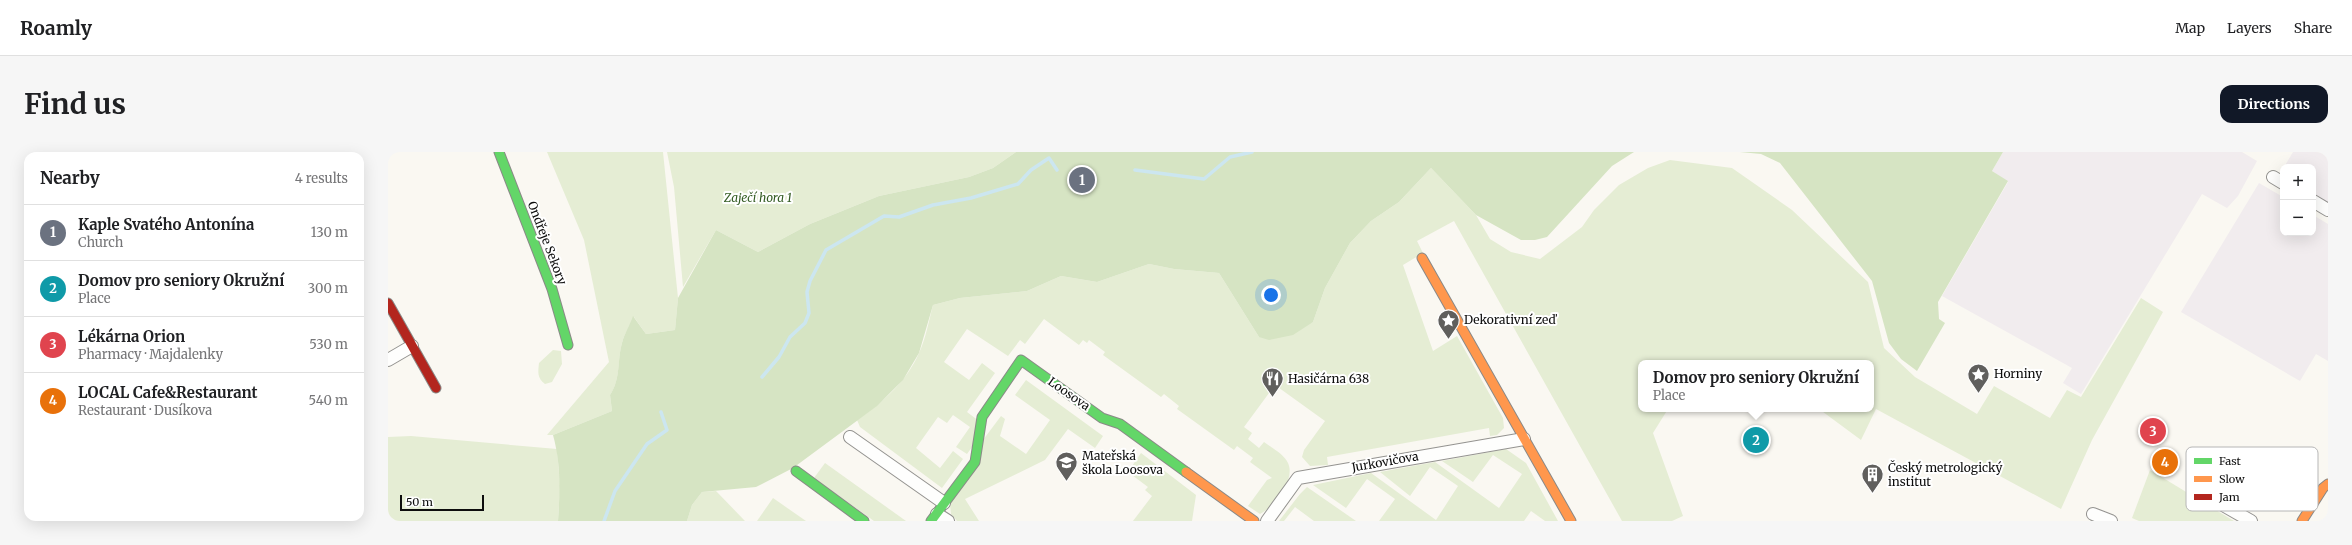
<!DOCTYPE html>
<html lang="en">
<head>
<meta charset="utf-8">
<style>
	body { margin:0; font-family:Merriweather,serif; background:#f6f6f6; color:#202124 }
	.controls { position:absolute; right:12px; top:12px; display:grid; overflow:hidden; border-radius:8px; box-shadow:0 4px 16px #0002 }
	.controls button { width:36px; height:36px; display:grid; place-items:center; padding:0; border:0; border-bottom:1px solid #e0e0e0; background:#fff; color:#202124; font:20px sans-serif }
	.scale { position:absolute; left:12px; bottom:10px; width:84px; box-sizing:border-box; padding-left:4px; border:2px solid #0d0d0d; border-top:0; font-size:11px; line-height:14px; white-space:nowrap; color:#0d0d0d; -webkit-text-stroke:3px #fff; paint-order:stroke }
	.you { position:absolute; left:883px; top:143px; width:14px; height:14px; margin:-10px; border:3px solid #fff; border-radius:50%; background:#1a73e8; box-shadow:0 0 0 6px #1a73e833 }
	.badge { display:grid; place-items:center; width:26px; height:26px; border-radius:50%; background:#111827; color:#fff; font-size:13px; font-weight:700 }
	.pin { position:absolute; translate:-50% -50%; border:2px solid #fff; box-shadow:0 1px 4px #0006 }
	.popup { position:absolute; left:1250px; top:208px; width:236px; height:52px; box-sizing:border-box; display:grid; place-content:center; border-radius:8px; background:#fff; filter:drop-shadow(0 1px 3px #0005); font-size:13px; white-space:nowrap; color:#757577 }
	.popup b { font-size:15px; color:#202124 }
	.popup::after { content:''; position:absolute; left:50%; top:100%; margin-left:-8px; border:8px solid transparent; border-top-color:#fff }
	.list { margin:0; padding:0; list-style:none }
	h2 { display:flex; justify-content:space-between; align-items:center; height:52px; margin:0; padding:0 16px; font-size:17px }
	h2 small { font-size:13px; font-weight:400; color:#757577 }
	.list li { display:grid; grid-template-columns:26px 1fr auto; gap:12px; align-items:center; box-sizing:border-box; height:56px; padding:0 16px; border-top:1px solid #e0e0e0 }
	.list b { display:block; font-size:15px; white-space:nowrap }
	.list p { margin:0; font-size:13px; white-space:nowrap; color:#757577 }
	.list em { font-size:13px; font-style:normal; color:#757577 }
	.map { position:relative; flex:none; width:1940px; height:369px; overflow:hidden; border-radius:12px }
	header { display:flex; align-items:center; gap:24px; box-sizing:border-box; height:56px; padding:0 20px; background:#fff; border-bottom:1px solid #e0e0e0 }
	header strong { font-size:19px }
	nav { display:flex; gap:22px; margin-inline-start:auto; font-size:14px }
	.intro { display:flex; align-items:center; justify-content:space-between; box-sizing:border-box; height:96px; padding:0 24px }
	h1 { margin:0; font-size:28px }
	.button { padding:10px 18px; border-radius:12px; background:#111827; color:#fff; font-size:14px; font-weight:700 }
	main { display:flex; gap:24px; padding:0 24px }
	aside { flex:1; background:#fff; border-radius:12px; box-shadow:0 4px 16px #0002 }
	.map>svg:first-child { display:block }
	.industrial { fill:#f1ecee }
	.green { fill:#e5edd4 }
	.forest { fill:#d6e4c3 }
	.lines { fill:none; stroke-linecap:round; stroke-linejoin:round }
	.stream { stroke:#cce6f0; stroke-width:3.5 }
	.street-casing { stroke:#949390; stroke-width:14 }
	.fast-casing { stroke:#8a8987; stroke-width:11 }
	.slow-casing { stroke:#8a8987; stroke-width:11 }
	.jam-casing { stroke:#8a8987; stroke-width:11 }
	.street { stroke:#fefefd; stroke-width:12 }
	.fast { stroke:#63d668; stroke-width:9 }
	.slow { stroke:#ff974d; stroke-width:9 }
	.jam { stroke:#b3261e; stroke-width:9 }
	.labels { text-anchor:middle; stroke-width:4; stroke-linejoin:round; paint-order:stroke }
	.park-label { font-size:12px; font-style:italic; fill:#355d25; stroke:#fff }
	.street-label { font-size:12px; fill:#0d0d0d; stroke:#fff }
	.poi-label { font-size:12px; fill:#0d0d0d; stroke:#fff; text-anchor:start }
	.key { fill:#fff; stroke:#b6b6b6; stroke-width:1 }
	.key-label { font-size:11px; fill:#0d0d0d }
</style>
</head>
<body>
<header>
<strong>Roamly</strong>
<nav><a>Map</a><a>Layers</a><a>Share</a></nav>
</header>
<div class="intro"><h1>Find us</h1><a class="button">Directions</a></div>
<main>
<aside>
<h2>Nearby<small>4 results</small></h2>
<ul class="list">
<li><span class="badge" style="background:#6b7280">1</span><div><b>Kaple Svatého Antonína</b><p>Church</p></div><em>130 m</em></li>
<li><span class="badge" style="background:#0f9aa8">2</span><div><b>Domov pro seniory Okružní</b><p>Place</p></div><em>300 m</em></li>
<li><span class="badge" style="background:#e0444e">3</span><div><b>Lékárna Orion</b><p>Pharmacy · Majdalenky</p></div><em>530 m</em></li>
<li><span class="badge" style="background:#e8710a">4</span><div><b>LOCAL Cafe&amp;Restaurant</b><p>Restaurant · Dusíkova</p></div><em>540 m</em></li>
</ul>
</aside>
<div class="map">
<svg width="1940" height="369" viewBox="0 0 1940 369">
	<rect width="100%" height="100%" fill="#faf8f2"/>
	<g class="industrial">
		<path d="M1615,0H1854L1869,9L1850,44L1839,56L1814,42L1693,242L1675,231L1684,216L1554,144L1620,30L1604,19Z"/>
		<path d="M1905,0H1940V51L1925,42V15H1896Z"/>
		<path d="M1871,31L1895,45V81H1925V63L1940,72V209L1928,202L1912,229L1793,160Z"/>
	</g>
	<g class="green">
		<path d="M159,0H275L290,146L287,178L258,182L246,165C242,173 236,182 234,191C229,209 233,227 222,243L224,259L165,283H159L221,210L196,88Z"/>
		<path d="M279,0H628L605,16L581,25L491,44L422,72L370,100L328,78L295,135L286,35Z"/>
		<path d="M1282,8L1344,16L1404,58L1480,130L1496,196L1527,225L1589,262L1606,234L1662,266L1679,238L1693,245L1753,146L1775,160L1704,288L1673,357L1488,257L1473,288L1431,257H1483V211H1253V257H1280L1265,281L1295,364L1284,369H1234L1066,69L1029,89L1035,101L1015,113L1045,199L1069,184L1115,266L1116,276L1109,283L1102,284L1101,276L939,305L940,313L922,314L914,305L916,298L937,269L887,233L856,275L864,281L860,287L871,296L876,290C884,296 896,302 900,311C908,328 886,355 872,362L860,354L879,328L884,326L862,310L865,306L849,294L846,298L789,257L791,254L776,242L773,245L715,203L717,200L701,188L699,191L695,188L691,193L656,167L637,192L632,188L620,204L579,177L556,210L581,228L594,211L607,221L579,260L591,269L587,291L579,302L568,295L582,275L565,263L559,271L550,265L528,296L552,316L565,299L575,307L554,336L472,275L469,268C494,251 519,229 531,201C538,186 541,168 545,153L572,146L639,139L673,124L709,130L761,112L786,117L831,121L871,185L925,170L937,136L962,91L983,69L1011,50L1043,16L1088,63L1102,87L1123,100L1152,107L1194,75L1206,58L1231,33L1260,16Z"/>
		<path d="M165,198L173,199L174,212L164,230L157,232C149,226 150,220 151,211Z"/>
		<path d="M638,228L715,284L707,296L680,277L657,308L577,347L591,369H569L563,362L562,353L595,288L613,264L617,267L612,284L638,302L662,268L627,243Z"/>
		<path d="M23,284L169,297L172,334L170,369H0V285Z"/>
		<path d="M1118,297L1138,311L1170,369H1157L1143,359L1136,369H991L1007,347L979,327L958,356L925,333L983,321L1048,368L1070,334L1042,315L1022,344L992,320L1047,310L1111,356L1134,322L1105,303L1085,330L1054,309Z"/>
		<path d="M753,301L808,343L804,369H745L764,344L757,338L760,335L740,320Z"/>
		<path d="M437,311L518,369H486L426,326Z"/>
		<path d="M1762,318L1846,369H1751L1744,366Z"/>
		<path d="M919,335L968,369H926L907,355L896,369H891L912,342Z"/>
		<path d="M328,339L357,369H299L304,353L314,340Z"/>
		<path d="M385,346L418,369H369Z"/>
	</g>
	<g class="forest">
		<path d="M628,0H1246L1224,14L1159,85L1147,88H1133L1088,63L1043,16L1011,50L983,69L962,91L937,136L925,170L905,183L881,188L871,185L831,121L786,117L761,112L709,130L673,124L639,139L572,146L545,153L531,201L515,228L489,254L405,316L368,335L314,340L304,353L299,369H170C172,340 173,312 165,283L224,259L222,243C233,227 229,208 234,191C236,182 242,173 245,164L258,182L287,178L290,146L328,78L370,100L422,72L491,44L581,25L605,16Z"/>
		<path d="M1352,0H1615L1604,19L1620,29L1550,150L1551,167L1557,171L1529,219L1513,207L1501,191L1484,129L1392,11L1373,2Z"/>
	</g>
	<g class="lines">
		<g class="stream">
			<path d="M747,18L816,27L842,5L864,0"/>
			<path d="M374,225L391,205L402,185L417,171L421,161L419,140L422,129L438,98L496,64L511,65L545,53L583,46L630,32L643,18L661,6L669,18"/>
			<path d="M216,369L227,339L259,292L279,278L273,260"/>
		</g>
		<defs>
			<g id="street">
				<path d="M1885,25L1895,31"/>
				<path d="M1925,49L1940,58"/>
				<path d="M0,208L24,194"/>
				<path d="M462,285L556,351"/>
				<path d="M1835,353L1863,369"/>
				<path d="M549,362L560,369"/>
				<path d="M1705,362L1723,369"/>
				<path d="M879,369L910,326L1136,287"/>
			</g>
			<g id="fast">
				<path d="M111,0L164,137L180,193"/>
				<path d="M408,319L476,369"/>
				<path d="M543,369L587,310L594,265L633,208L714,266L732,272L798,320"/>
			</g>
			<g id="slow">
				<path d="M1034,106L1183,369"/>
				<path d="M798,320L866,369"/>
				<path d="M1914,369L1935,336L1940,332"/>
			</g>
			<path id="jam" d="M0,151L48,236"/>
		</defs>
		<use href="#street" class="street-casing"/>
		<use href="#fast" class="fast-casing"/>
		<use href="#slow" class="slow-casing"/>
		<use href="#jam" class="jam-casing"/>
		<use href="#street" class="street"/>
		<use href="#fast" class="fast"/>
		<use href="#slow" class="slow"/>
		<use href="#jam" class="jam"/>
	</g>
	<defs>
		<symbol id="sight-pin" viewBox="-11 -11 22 30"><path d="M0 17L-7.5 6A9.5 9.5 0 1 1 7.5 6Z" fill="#605f5d" stroke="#fff"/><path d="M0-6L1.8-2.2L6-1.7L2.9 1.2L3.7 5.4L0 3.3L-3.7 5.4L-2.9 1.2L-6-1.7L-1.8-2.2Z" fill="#fff"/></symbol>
		<symbol id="restaurant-pin" viewBox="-11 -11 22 30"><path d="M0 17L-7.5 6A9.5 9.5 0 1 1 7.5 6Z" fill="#605f5d" stroke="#fff"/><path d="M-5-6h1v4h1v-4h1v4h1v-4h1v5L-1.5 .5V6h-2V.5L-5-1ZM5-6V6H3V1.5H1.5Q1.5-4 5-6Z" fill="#fff"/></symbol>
		<symbol id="school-pin" viewBox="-11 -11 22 30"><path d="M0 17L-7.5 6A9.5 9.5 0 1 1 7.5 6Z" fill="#605f5d" stroke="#fff"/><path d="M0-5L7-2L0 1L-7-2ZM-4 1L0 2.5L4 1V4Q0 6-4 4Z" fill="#fff"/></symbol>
		<symbol id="building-pin" viewBox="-11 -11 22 30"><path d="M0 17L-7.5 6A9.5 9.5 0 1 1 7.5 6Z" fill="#605f5d" stroke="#fff"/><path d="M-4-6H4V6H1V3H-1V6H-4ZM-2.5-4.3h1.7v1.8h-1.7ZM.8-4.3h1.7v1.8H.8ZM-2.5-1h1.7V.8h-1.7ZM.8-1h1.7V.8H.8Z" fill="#fff"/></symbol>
	</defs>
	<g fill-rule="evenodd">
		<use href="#sight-pin" x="1048" y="156" width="25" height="34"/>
		<use href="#sight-pin" x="1578" y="210" width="25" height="34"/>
		<use href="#restaurant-pin" x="872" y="214" width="25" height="34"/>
		<use href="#school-pin" x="666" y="298" width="25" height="34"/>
		<use href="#building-pin" x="1472" y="310" width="25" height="34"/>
	</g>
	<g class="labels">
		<g class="park-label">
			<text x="370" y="50">Zaječí hora 1</text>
		</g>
		<g class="street-label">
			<text transform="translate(159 91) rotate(69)" y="4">Ondřeje Sekory</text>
			<text transform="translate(681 242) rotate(35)" y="4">Loosova</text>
			<text transform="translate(997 310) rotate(-10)" y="4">Jurkovičova</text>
		</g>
		<g class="poi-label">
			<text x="1076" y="172">Dekorativní zeď</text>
			<text x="1606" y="226">Horniny</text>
			<text x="900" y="231">Hasičárna 638</text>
			<text x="694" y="308">Mateřská<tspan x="694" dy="14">škola Loosova</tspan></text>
			<text x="1500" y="320">Český metrologický<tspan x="1500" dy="14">institut</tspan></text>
		</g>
	</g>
	<rect x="1798" y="295" width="132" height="64" rx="6" class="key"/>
	<rect x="1806" y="306" width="18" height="6" fill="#63d668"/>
	<rect x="1806" y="324" width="18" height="6" fill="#ff974d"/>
	<rect x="1806" y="342" width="18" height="6" fill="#b3261e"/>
	<g class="key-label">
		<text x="1831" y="313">Fast</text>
		<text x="1831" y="331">Slow</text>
		<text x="1831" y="349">Jam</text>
	</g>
</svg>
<div class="controls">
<button>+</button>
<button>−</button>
</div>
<div class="scale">50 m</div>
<div class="you"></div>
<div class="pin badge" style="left:694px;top:28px;background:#6b7280">1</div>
<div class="pin badge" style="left:1368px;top:288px;background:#0f9aa8">2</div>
<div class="popup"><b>Domov pro seniory Okružní</b>Place</div>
<div class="pin badge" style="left:1765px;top:279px;background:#e0444e">3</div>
<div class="pin badge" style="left:1777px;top:310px;background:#e8710a">4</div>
</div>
</main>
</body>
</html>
